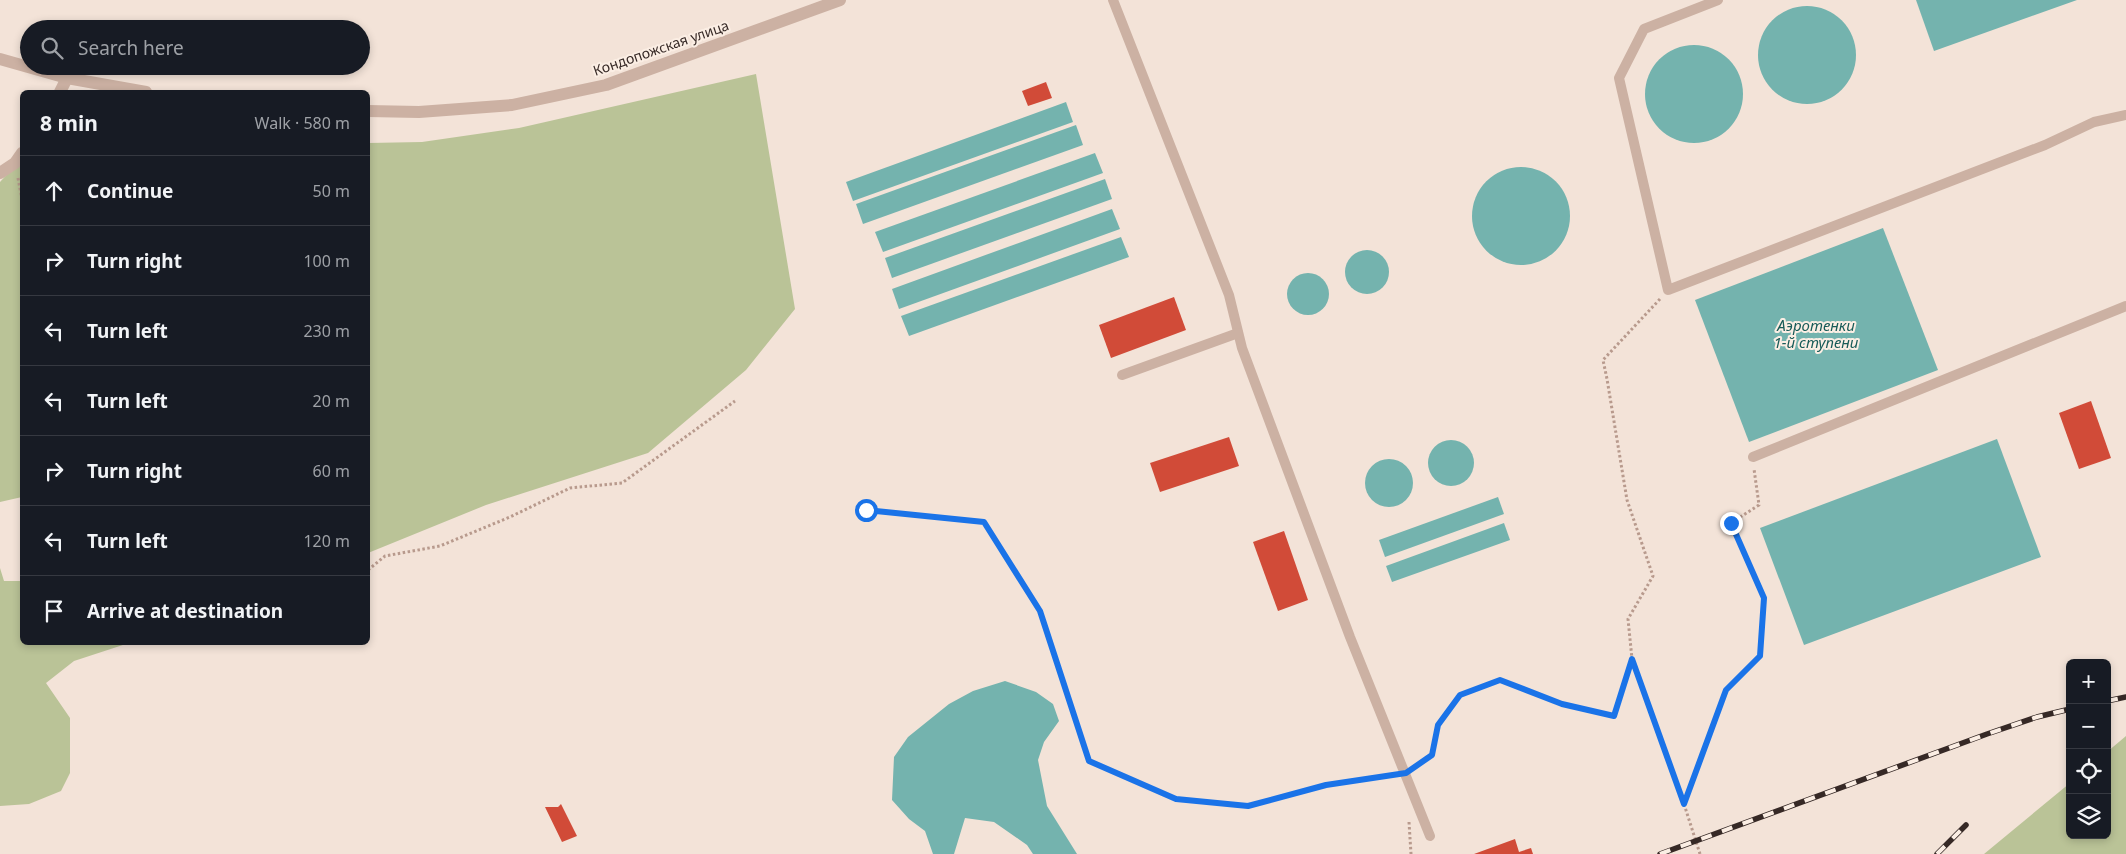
<!DOCTYPE html>
<html lang="en">
<head>
<meta charset="utf-8">
<style>
	body { margin:0; font-family:"Noto Sans",sans-serif; background:#20242c; color:#f1f3f6 }
	.controls { position:absolute; right:15px; bottom:15px; display:grid; overflow:hidden; border-radius:8px; box-shadow:0 2px 8px #0003 }
	.controls button { width:45px; height:45px; display:grid; place-items:center; padding:0; border:0; border-bottom:1px solid #363941; background:#171b24; color:#f1f3f6; font:25px sans-serif }
	.stop { position:absolute; width:15px; height:15px; margin:-11px; border:4px solid #1a73e8; border-radius:50%; background:#fff }
	.stop.end { background:#1a73e8; border-color:#fff; box-shadow:0 1px 5px #0008 }
	.list { margin:0; padding:0; list-style:none }
	h2 { display:flex; justify-content:space-between; align-items:center; height:65px; margin:0; padding:0 20px; font-size:21px }
	h2 small { font-size:16px; font-weight:400; color:#9ea1a6 }
	.list li { display:grid; grid-template-columns:32px 1fr auto; gap:15px; align-items:center; box-sizing:border-box; height:70px; padding:0 20px; border-top:1px solid #363941 }
	.list b { display:block; font-size:19px; white-space:nowrap }
	.list em { font-size:16px; font-style:normal; color:#9ea1a6 }
	.icon { flex:none; width:28px; height:28px; fill:none; stroke:currentColor; stroke-width:2; stroke-linecap:round; stroke-linejoin:round }
	.map { position:relative; flex:none; width:2126px; height:854px; overflow:hidden }
	.search { position:absolute; background:#171b24; box-shadow:0 2px 8px #0003; left:20px; top:20px; width:350px; height:55px; display:flex; align-items:center; gap:12px; box-sizing:border-box; padding:0 18px; border-radius:28px; color:#9ea1a6; font-size:19px }
	.panel { position:absolute; background:#171b24; box-shadow:0 2px 8px #0003; left:20px; top:90px; width:350px; height:555px; border-radius:8px }
	.map>svg:first-child { display:block }
	.green { fill:#bac397 }
	.water { fill:#74b3ae }
	.building { fill:#d14b38 }
	.lines { fill:none; stroke-linecap:round; stroke-linejoin:round }
	.path { stroke:#b89a8d; stroke-width:3; stroke-dasharray:2.5 2.5; stroke-linecap:butt }
	.service { stroke:#ccb1a3; stroke-width:10 }
	.minor { stroke:#ccb1a3; stroke-width:12 }
	.tertiary { stroke:#ccb1a3; stroke-width:12 }
	.rail-casing { stroke:#362926; stroke-width:5.5 }
	.rail { stroke:#fbeee4; stroke-width:4; stroke-dasharray:11; stroke-linecap:butt }
	.route { stroke:#1a73e8; stroke-width:6 }
	.labels { text-anchor:middle; stroke-width:4; stroke-linejoin:round; paint-order:stroke }
	.street-label { font-size:14px; fill:#362926; stroke:#fbeee4 }
	.water-label { font-size:15px; font-style:italic; fill:#185b58; stroke:#fbeee4 }
</style>
</head>
<body>
<div class="map">
<svg width="2126" height="854" viewBox="0 0 2126 854">
	<rect width="100%" height="100%" fill="#f3e3d8"/>
	<g class="green">
		<path d="M756,74L795,309L746,370L648,453L486,505L368,553V143L422,142L519,128Z"/>
		<path d="M22,158V497L0,502V182Z"/>
		<path d="M0,568L4,581H22V642L129,643L74,661L46,683L70,718V773L61,791L29,804L0,806Z"/>
		<path d="M2126,736V854H1984L2070,783V835H2107V752Z"/>
	</g>
	<g class="water">
		<path d="M1916,0H2077L1934,51Z"/>
		<circle cx="1807" cy="55" r="49"/>
		<circle cx="1694" cy="94" r="49"/>
		<path d="M1066,102L1073,122L853,201L846,182Z"/>
		<path d="M1076,125L1083,145L863,224L856,204Z"/>
		<path d="M1095,153L1103,173L883,252L875,232Z"/>
		<circle cx="1521" cy="216" r="49"/>
		<path d="M1105,179L1112,199L892,278L885,258Z"/>
		<path d="M1112,209L1120,229L899,309L892,289Z"/>
		<path d="M1883,228L1938,370L1749,442L1695,300Z"/>
		<path d="M1121,237L1129,257L909,336L901,316Z"/>
		<circle cx="1367" cy="272" r="22"/>
		<circle cx="1308" cy="294" r="21"/>
		<path d="M1997,439L2041,557L1804,645L1760,528Z"/>
		<circle cx="1451" cy="463" r="23"/>
		<circle cx="1389" cy="483" r="24"/>
		<path d="M1498,497L1504,514L1385,557L1379,540Z"/>
		<path d="M1504,523L1510,540L1392,582L1386,566Z"/>
		<path d="M1005,681L1036,692L1053,704L1059,721L1044,742L1038,760L1047,806L1077,854H1033L1027,845L994,822L965,818L954,854H933L925,831L909,819L892,800L894,757L908,737L949,704L973,691Z"/>
	</g>
	<g class="building">
		<path d="M1046,82L1052,98L1028,106L1022,91Z"/>
		<path d="M1174,297L1186,330L1111,358L1099,325Z"/>
		<path d="M2091,401L2111,458L2079,469L2059,413Z"/>
		<path d="M1229,437L1239,466L1160,492L1150,463Z"/>
		<path d="M1284,531L1308,600L1278,611L1253,542Z"/>
		<path d="M561,804L577,836L562,842L545,807H558Z"/>
		<path d="M1515,839L1519,852L1531,848L1533,854H1474Z"/>
	</g>
	<g class="lines">
		<g class="path">
			<path d="M18,178L22,199"/>
			<path d="M1660,299L1603,360L1607,379L1627,500L1653,576L1628,619L1632,659L1684,804L1700,854"/>
			<path d="M865,510L984,522L1040,611L1089,761L1176,799L1248,806L1326,785L1393,775"/>
			<path d="M368,570L385,556L440,546L510,517L570,488L622,483L735,401"/>
			<path d="M1416,766L1432,755L1438,725L1460,695L1500,680L1562,704L1614,716L1632,660"/>
			<path d="M1684,803L1726,690L1760,656L1765,598L1731,523L1759,505L1754,469"/>
			<path d="M1409,822L1411,854"/>
		</g>
		<g class="service">
			<path d="M1113,0L1229,295L1242,348L1350,637L1430,836"/>
			<path d="M1718,0L1644,29L1619,78L1668,290L2045,145L2094,122L2126,115"/>
			<path d="M1122,375L1238,333"/>
			<path d="M1753,457L2126,306"/>
		</g>
		<g class="minor">
			<path d="M60,92L67,78"/>
			<path d="M0,173L15,163L22,153"/>
		</g>
		<g class="tertiary">
			<path d="M0,59L67,78L146,92"/>
			<path d="M368,111L419,112L512,105L606,85L840,0"/>
		</g>
		<defs>
			<g id="rail">
				<path d="M2107,701L2126,697"/>
				<path d="M1660,854L1987,734L2037,717L2070,709"/>
				<path d="M1937,854L1966,825"/>
			</g>
		</defs>
		<use href="#rail" class="rail-casing"/>
		<use href="#rail" class="rail"/>
	</g>
	<g class="lines">
		<path class="route" d="M866,510L984,522L1040,611L1089,761L1176,799L1248,806L1326,785L1406,773L1432,755L1438,725L1460,695L1500,680L1562,704L1614,716L1632,659L1684,804L1726,690L1760,656L1764,598L1731,523"/>
	</g>
	<g class="labels">
		<g class="street-label">
			<text transform="translate(661 48) rotate(-19)" y="5">Кондопожская улица</text>
		</g>
		<g class="water-label">
			<text x="1816" y="331">Аэротенки<tspan x="1816" dy="17">1-й ступени</tspan></text>
		</g>
	</g>
</svg>
<div class="controls">
<button>+</button>
<button>−</button>
<button><svg class="icon" aria-label="locate" viewBox="0 0 24 24"><circle cx="12" cy="12" r="6"/><path d="M12 2v4M12 18v4M2 12h4M18 12h4"/></svg></button>
<button><svg class="icon" aria-label="layers" viewBox="0 0 24 24"><path d="M12 4l9 5-9 5-9-5zM3 14l9 5 9-5"/></svg></button>
</div>
<div class="stop" style="left:866px;top:510px"></div>
<div class="stop end" style="left:1731px;top:523px"></div>
<div class="search"><svg class="icon" aria-label="search" viewBox="0 0 24 24"><circle cx="10" cy="10" r="6"/><path d="M15 15l6 6"/></svg>Search here</div>
<section class="panel">
<h2>8 min<small>Walk · 580 m</small></h2>
<ul class="list">
<li><svg class="icon" aria-label="ahead" viewBox="0 0 24 24"><path d="M12 20V5M6 11l6-6 6 6"/></svg><div><b>Continue</b></div><em>50 m</em></li>
<li><svg class="icon" aria-label="right" viewBox="0 0 24 24"><path d="M7 20v-9h11M14 6l5 5-5 5"/></svg><div><b>Turn right</b></div><em>100 m</em></li>
<li><svg class="icon" aria-label="left" viewBox="0 0 24 24"><path d="M17 20v-9H6M10 6l-5 5 5 5"/></svg><div><b>Turn left</b></div><em>230 m</em></li>
<li><svg class="icon" aria-label="left" viewBox="0 0 24 24"><path d="M17 20v-9H6M10 6l-5 5 5 5"/></svg><div><b>Turn left</b></div><em>20 m</em></li>
<li><svg class="icon" aria-label="right" viewBox="0 0 24 24"><path d="M7 20v-9h11M14 6l5 5-5 5"/></svg><div><b>Turn right</b></div><em>60 m</em></li>
<li><svg class="icon" aria-label="left" viewBox="0 0 24 24"><path d="M17 20v-9H6M10 6l-5 5 5 5"/></svg><div><b>Turn left</b></div><em>120 m</em></li>
<li><svg class="icon" aria-label="arrive" viewBox="0 0 24 24"><path d="M6 21V4h12l-3 4 3 4H6"/></svg><div><b>Arrive at destination</b></div></li>
</ul>
</section>
</div>
</body>
</html>
